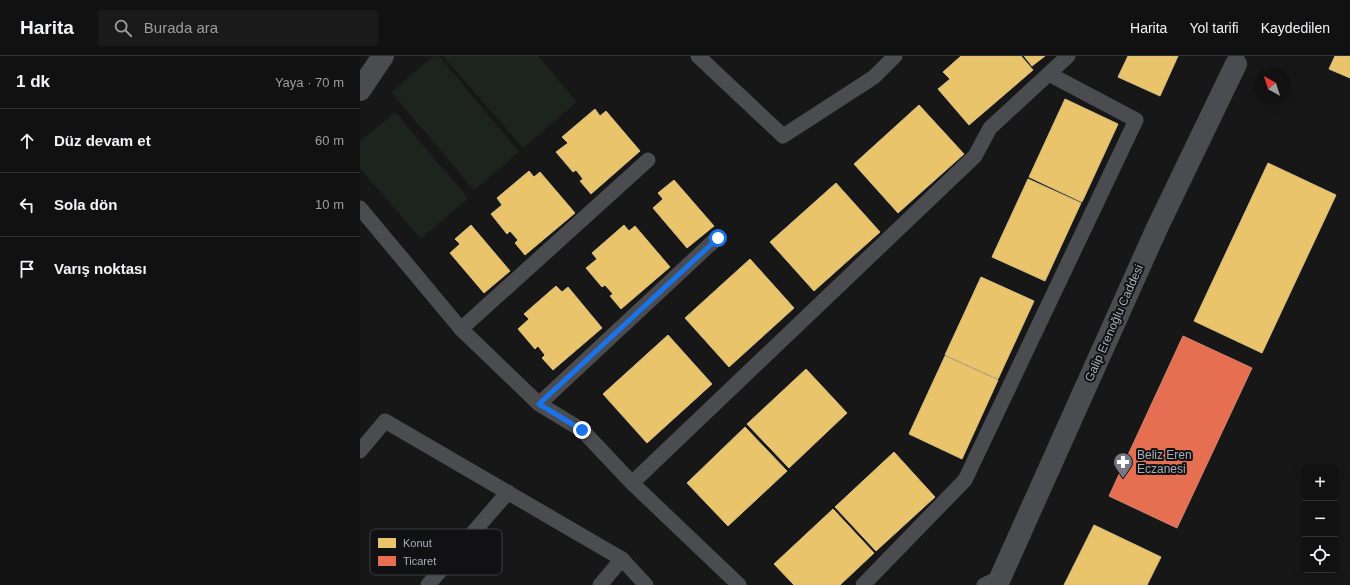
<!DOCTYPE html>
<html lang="tr">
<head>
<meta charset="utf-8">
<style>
	body { margin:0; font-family:Arial,sans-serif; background:#1a1a1a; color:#f1f3f6 }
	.controls { position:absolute; right:12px; bottom:12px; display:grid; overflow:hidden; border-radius:4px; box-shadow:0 2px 10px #0003 }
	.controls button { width:36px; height:36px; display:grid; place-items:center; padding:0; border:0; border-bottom:1px solid #303131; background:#111; color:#f1f3f6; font:20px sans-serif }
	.compass { position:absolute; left:894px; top:12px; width:36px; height:36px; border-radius:50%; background:#111; box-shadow:0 2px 10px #0003; rotate:321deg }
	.stop { position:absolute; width:12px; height:12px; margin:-9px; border:3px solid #1a73e8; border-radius:50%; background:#fff }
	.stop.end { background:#1a73e8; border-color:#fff; box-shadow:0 1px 4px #0008 }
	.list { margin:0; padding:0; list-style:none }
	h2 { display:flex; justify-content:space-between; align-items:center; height:52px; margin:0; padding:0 16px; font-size:17px }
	h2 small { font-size:13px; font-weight:400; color:#9c9d9f }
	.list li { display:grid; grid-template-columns:26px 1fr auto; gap:12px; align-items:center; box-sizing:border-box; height:64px; padding:0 16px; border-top:1px solid #303131 }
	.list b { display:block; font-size:15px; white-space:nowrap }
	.list em { font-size:13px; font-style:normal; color:#9c9d9f }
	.icon { flex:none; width:22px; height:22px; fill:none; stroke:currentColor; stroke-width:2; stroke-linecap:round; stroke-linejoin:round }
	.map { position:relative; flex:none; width:990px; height:529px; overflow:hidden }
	header { display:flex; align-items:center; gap:24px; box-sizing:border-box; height:56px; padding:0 20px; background:#111; border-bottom:1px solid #303131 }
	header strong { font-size:19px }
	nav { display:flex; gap:22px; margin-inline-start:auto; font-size:14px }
	.search { width:280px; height:36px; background:#1a1a1a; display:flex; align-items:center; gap:10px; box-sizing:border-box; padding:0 14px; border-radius:4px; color:#9c9d9f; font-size:15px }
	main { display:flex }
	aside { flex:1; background:#111 }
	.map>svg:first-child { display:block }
	.green { fill:#1d241e }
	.homes { fill:#e9c46a; stroke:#d6bd81 }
	.shops { fill:#e76f51; stroke:#d48270 }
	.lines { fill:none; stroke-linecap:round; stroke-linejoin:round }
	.service { stroke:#4b4c50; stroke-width:15 }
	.minor { stroke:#4b4c50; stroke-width:22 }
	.route { stroke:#1a73e8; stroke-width:5 }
	.labels { text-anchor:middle; stroke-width:4; stroke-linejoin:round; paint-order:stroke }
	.street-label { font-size:12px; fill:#a8adb8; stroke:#111113 }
	.poi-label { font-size:12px; fill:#a8adb8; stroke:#111113; text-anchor:start }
	.key { fill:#111113; stroke:#3e4045; stroke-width:1 }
	.key-label { font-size:11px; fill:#a8adb8 }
</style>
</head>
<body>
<header>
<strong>Harita</strong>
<div class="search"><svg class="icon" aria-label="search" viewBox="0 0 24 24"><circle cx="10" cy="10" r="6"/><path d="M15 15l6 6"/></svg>Burada ara</div>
<nav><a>Harita</a><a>Yol tarifi</a><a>Kaydedilen</a></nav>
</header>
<main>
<aside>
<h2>1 dk<small>Yaya · 70 m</small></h2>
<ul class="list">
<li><svg class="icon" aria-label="ahead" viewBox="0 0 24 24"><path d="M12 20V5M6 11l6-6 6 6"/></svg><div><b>Düz devam et</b></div><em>60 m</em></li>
<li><svg class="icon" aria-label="left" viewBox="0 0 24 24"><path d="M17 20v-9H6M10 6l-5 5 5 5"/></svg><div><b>Sola dön</b></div><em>10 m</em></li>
<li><svg class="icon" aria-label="arrive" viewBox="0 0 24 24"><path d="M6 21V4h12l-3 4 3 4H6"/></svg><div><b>Varış noktası</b></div></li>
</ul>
</aside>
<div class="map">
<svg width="990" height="529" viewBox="0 0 990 529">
	<rect width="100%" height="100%" fill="#171717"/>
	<g class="green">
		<path d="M74,0H79L159,96L114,134L31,36Z"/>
		<path d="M83,0H178L217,46L163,92Z"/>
		<path d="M35,56L108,142L61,183L0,112V86Z"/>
	</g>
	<g class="homes">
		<path d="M601,0H661L673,14L609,69L578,33L590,23L583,16Z"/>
		<path d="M664,0H685L672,10Z"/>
		<path d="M768,0H818L800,40L758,21Z"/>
		<path d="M975,0H990V22L969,13Z"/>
		<path d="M705,43L758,68L722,146L669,121Z"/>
		<path d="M559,49L604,98L538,157L494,108Z"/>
		<path d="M235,53L240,60L246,55L280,95L231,138L220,125L223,123L216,114L213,116L196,96L208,87L202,81Z"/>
		<path d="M908,107L976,139L902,297L834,265Z"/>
		<path d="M169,115L174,121L180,116L215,157L165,199L155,187L158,184L150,175L147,178L131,158L142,149L137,142Z"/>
		<path d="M668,123L721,147L685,225L632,201Z"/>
		<path d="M314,124L354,170L327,192L293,152L303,143L298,137Z"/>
		<path d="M476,127L520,176L454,235L410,186Z"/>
		<path d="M111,169L150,215L124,237L90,197L100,188L95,183Z"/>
		<path d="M264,169L269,175L275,170L310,211L261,253L250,240L253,238L245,229L242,231L226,212L237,203L232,197Z"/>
		<path d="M390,203L434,252L369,311L325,262Z"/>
		<path d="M621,221L674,245L638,323L585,299Z"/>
		<path d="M196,230L202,236L208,231L242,272L193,314L182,302L185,299L178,290L175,293L158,273L169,263L164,258Z"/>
		<path d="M308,279L352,328L287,387L243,338Z"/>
		<path d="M585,300L638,324L602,403L549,378Z"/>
		<path d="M446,313L487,357L429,412L387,368Z"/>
		<path d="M385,371L427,415L368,470L327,427Z"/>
		<path d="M534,396L575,441L516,495L475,451Z"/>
		<path d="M473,453L514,497L480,529H434L414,508Z"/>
		<path d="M734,469L801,501L787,529H704Z"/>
	</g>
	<path class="shops" d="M823,280L892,312L817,472L749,440Z"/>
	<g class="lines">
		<g class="service">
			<path d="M338,0L423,80L514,21L535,0"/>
			<path d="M0,152L101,273L179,348L222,374L272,427L379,529"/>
			<path d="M101,273L288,104"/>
			<path d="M179,348L358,181"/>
			<path d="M0,395L25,365L262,503L286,529"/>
			<path d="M272,427L615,100L630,72L708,0"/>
			<path d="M68,529L148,436"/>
			<path d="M240,529L262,503"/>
			<path d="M503,529L605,424L776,64L689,18"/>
			<path d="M624,529L641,521"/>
		</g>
		<g class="minor">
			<path d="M0,34L23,0"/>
			<path d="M637,529L797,172L876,8"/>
		</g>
	</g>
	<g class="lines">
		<path class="route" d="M222,374L179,348L358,182"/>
	</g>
	<defs>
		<symbol id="pharmacy-pin" viewBox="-11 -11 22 30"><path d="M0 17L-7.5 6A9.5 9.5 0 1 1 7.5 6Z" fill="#757880" stroke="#111113"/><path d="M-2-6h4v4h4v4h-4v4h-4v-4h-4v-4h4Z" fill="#fff"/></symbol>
	</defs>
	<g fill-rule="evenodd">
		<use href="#pharmacy-pin" x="752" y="395" width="22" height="30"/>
	</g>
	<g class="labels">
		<g class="street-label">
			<text transform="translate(754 267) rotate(-66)" y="4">Galip Erenoğlu Caddesi</text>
		</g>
		<g class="poi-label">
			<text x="777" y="403">Beliz Eren<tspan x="777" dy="14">Eczanesi</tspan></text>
		</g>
	</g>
	<rect x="10" y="473" width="132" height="46" rx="6" class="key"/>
	<rect x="18" y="482" width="18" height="10" fill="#e9c46a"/>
	<rect x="18" y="500" width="18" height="10" fill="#e76f51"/>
	<g class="key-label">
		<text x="43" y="491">Konut</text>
		<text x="43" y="509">Ticaret</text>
	</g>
</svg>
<div class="controls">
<button>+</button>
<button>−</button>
<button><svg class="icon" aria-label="locate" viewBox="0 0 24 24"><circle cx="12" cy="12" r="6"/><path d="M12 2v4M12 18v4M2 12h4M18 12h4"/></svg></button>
</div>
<svg class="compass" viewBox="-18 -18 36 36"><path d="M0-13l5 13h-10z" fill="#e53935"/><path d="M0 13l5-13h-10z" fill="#9c9d9f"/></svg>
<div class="stop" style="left:358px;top:182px"></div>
<div class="stop end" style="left:222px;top:374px"></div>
</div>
</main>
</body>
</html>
